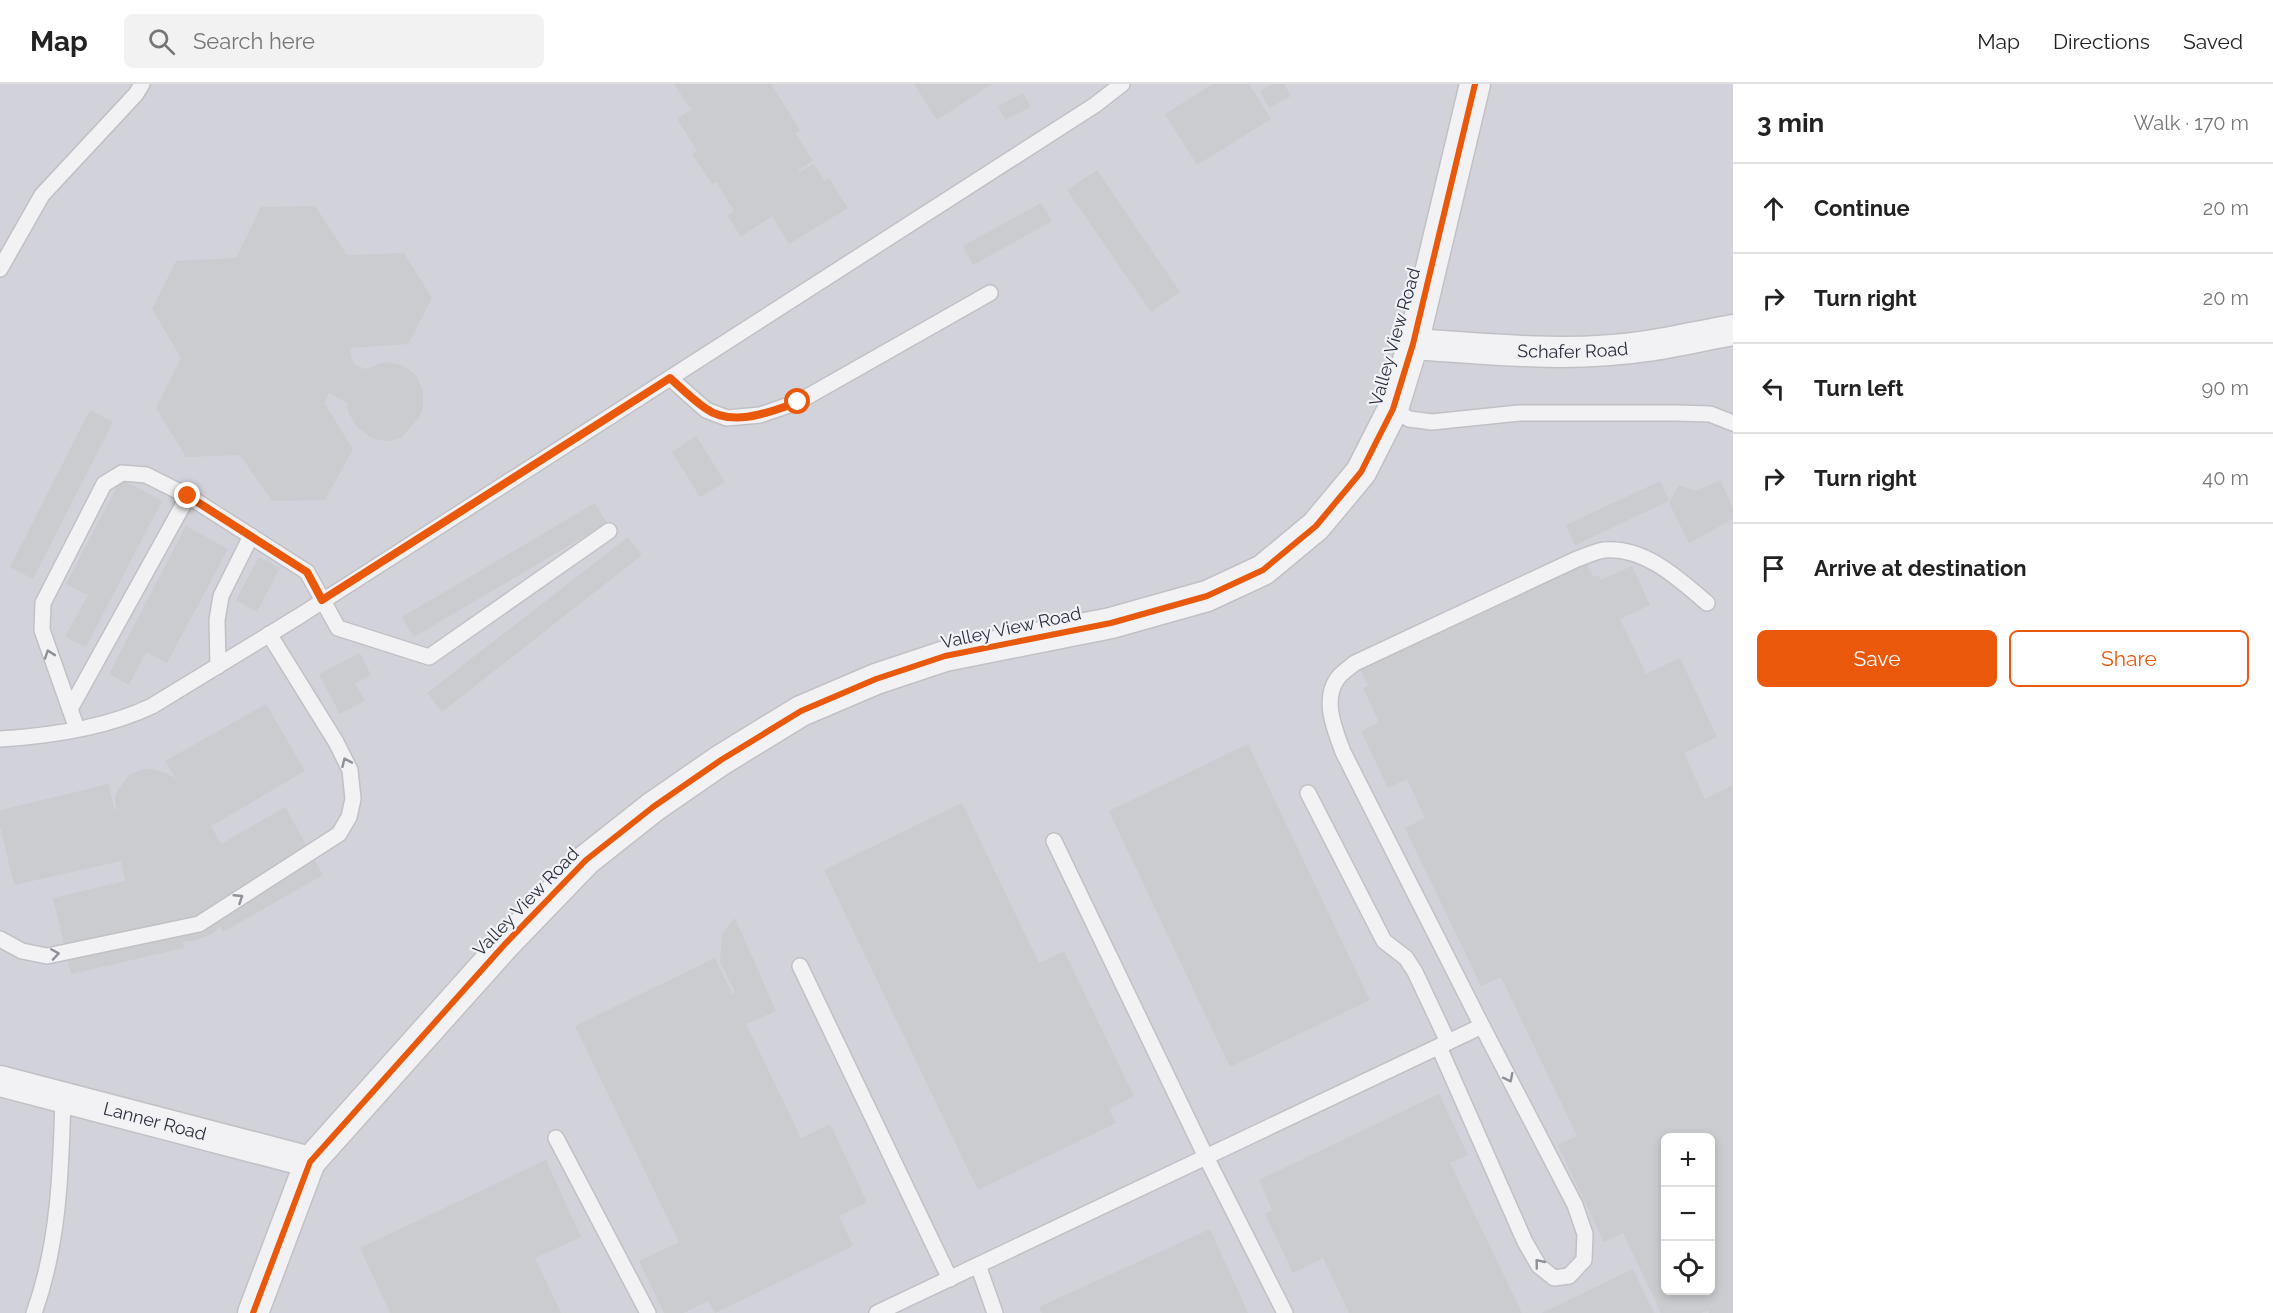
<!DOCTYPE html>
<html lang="en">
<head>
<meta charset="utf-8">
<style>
	body { margin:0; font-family:Raleway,sans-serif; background:#f2f2f2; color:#222 }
	.controls { position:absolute; right:18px; bottom:18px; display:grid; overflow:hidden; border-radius:9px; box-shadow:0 3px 9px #0003 }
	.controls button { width:54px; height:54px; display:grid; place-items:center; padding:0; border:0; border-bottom:2px solid #e0e0e0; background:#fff; color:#222; font:30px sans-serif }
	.stop { position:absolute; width:18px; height:18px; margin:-14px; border:4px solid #ea580c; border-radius:50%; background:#fff }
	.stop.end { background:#ea580c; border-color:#fff; box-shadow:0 2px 6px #0008 }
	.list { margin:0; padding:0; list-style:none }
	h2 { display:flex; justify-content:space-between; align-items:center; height:78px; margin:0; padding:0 24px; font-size:26px }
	h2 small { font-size:20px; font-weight:400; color:#767676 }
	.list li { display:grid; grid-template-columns:39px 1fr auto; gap:18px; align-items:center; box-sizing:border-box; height:90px; padding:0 24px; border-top:2px solid #e0e0e0 }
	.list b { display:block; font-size:22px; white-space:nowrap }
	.list em { font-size:20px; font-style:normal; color:#767676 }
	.actions { display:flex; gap:12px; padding:18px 24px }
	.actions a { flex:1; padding:14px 0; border:2px solid #ea580c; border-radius:9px; text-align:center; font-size:21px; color:#ea580c }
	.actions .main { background:#ea580c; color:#fff }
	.icon { flex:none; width:33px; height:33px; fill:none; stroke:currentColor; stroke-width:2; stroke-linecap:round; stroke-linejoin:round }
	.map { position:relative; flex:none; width:1733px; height:1229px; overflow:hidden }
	header { display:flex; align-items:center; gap:36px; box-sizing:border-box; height:84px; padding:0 30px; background:#fff; border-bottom:2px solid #e0e0e0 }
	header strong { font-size:28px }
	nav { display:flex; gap:33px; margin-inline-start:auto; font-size:21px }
	.search { width:420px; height:54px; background:#f2f2f2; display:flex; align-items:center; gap:15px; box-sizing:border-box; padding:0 21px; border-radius:9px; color:#767676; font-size:22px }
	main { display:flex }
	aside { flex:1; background:#fff }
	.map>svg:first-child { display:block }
	.built { fill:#d2d2da; fill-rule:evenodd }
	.building { fill:#cbcccf; fill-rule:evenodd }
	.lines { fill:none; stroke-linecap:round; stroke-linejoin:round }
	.service-casing { stroke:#c1c1c5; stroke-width:18 }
	.minor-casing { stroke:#c1c1c5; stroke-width:33 }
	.service { stroke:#f2f2f4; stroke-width:15 }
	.minor { stroke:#f2f2f4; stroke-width:30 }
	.cycleway-casing { stroke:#f1f2f6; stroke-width:10 }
	.cycleway { stroke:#e8590c; stroke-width:6 }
	.oneway { stroke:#8e909a }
	.route { stroke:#ea580c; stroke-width:8 }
	.labels { text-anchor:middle; stroke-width:4.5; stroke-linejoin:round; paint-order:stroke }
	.street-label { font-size:18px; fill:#2b2e3f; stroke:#f1f2f6 }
</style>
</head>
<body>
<header>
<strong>Map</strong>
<div class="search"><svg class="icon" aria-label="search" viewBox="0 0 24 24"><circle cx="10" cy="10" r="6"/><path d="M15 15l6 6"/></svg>Search here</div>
<nav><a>Map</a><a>Directions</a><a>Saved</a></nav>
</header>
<main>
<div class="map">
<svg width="1733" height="1229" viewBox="0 0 1733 1229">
	<rect width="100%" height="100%" fill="#e3e3e7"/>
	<path class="built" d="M0,0H1733V1229H0ZM1666,1054H1710V1206H1666Z"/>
	<g class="building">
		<path d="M674,0H771L800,46L795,49L813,77L798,86L800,88L814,80L825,97L829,94L848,124L789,160L772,132L741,153L727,131L734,127L716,98L712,100L692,70L697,67L677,34L691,26Z"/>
		<path d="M914,0H992L937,36Z"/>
		<path d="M1213,0H1249L1271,35L1197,81L1165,30Z"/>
		<path d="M1273,0H1284L1291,12L1269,24L1260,7Z"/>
		<path d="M1023,9L1031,23L1005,36L998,22Z"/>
		<path d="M1097,86L1180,208L1151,228L1067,106Z"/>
		<path d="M1041,119L1052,137L973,181L963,162Z"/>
		<path d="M315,122L347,171L404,169L432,214L408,260L350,264L353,280L366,285L384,278L402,281L416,291L423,307V323L419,334L401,354L388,357L373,355L358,344L349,330L347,319L329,309L324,319L353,365L325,416L272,417L240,371L186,373L156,324L181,274L152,225L176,177L236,174L261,123Z"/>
		<path d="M90,326L113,338L33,495L10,483Z"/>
		<path d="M696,352L725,398L700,413L672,368Z"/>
		<path d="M121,395L162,417L86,563L65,553L88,511L66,500Z"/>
		<path d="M1720,396L1733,424V435L1689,459L1669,419L1679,401L1696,407Z"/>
		<path d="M1660,397L1669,417L1575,461L1566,441Z"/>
		<path d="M595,419L607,439L414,553L402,533Z"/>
		<path d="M186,442L228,465L167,579L146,568L129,601L109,590Z"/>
		<path d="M628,453L642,471L442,628L427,609Z"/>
		<path d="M259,473L280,484L257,528L236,516Z"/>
		<path d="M1585,478L1593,493L1599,491L1601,496L1632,482L1650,521L1620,535L1646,590L1680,574L1717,653L1684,669L1705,715L1733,701V1229H1709L1708,1226L1702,1229H1661L1623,1149L1604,1158L1558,1061L1577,1052L1501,893L1481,902L1405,744L1425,734L1407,695L1388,704L1361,647L1379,638L1363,604L1368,602L1361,586ZM1666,1054H1710V1206H1666Z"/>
		<path d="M360,569L371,591L355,599L365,617L340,630L319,590Z"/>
		<path d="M266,620L305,687L211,742L221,760L285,723L323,791L223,848L220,843L213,849L197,856L183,858L184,864L71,890L53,814L125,797L121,777L14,801L0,742V726L109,700L114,726L116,725L115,714L117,707L129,691L140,686L152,685L166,689L176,695L165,677Z"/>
		<path d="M1248,660L1370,916L1230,983L1109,727Z"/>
		<path d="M962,719L1039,879L1064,867L1134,1012L1109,1025L1116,1039L978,1106L824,786Z"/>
		<path d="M735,834L776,927L746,940L801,1054L830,1040L867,1118L839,1132L853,1162L715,1229L708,1217L683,1229H664L639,1177L679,1158L575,942L715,874L732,910L735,908L720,878L722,850Z"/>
		<path d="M1439,1010L1468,1071L1450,1079L1522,1229H1349L1323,1174L1293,1189L1265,1130L1272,1126L1259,1096Z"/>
		<path d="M546,1076L581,1153L535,1174L561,1229H390L360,1164Z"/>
		<path d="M1210,1145L1248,1229H1042L1039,1223Z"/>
		<path d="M1633,1185L1654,1229H1542Z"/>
	</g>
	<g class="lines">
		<defs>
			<g id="service">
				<path d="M0,185L42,111L136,10L142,0"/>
				<path d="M670,294L706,326L727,334L760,331L798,318L990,209"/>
				<path d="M1393,325L1409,335L1432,338L1519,329H1676L1710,330L1733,339"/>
				<path d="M218,582L217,536L221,512L251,452"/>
				<path d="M70,625L188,412"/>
				<path d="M77,645L42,546L43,519L104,400L122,389L146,391L188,412L307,488L338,544L429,573L609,447"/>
				<path d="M0,655C51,652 106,644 152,622L301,531L1095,21L1122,0"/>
				<path d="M1308,709L1384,857L1406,874L1415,888L1448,958"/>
				<path d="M1054,757L1206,1073L1285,1229"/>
				<path d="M0,855L22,867L47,872L199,840L339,750L349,733L353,715L350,686L336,658L269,550"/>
				<path d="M800,882L950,1195"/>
				<path d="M1439,963L1525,1158L1539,1182L1554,1194L1569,1192L1584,1176L1585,1150L1575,1121L1482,942"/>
				<path d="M556,1054L648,1229"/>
				<path d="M978,1181L995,1229"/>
				<path d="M34,1229C59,1160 61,1086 63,1013"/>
				<path d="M877,1229L1482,942L1343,668C1335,646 1322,617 1337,595C1341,589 1349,584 1355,579L1577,475C1586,472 1596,467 1604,466C1644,462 1679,495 1707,519"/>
			</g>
			<g id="minor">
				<path id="s1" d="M1413,260C1490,265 1569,274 1647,262C1676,258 1704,251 1733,246"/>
				<path id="s2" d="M0,997L310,1078"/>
				<path d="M253,1229L310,1078L505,860L586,776L653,723L721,676L801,627L876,595L945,572L1111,539L1207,512L1263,486L1316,442L1361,388L1393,325L1413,260L1475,0"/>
			</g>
		</defs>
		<use href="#service" class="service-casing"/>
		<use href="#minor" class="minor-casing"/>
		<use href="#service" class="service"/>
		<use href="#minor" class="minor"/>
		<defs>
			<path id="cycleway" d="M253,1229L310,1078L505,860L586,776L653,723L721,676L801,627L876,595L945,572L1111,539L1207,512L1263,486L1316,442L1361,388L1393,325L1413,260L1475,0"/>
		</defs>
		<use href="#cycleway" class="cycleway-casing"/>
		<use href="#cycleway" class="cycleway"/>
	</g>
	<defs><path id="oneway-chevron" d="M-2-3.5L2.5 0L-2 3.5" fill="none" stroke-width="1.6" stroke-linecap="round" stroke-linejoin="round" transform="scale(1.5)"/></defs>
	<g class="oneway">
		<use href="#oneway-chevron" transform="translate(49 570) rotate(-109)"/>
		<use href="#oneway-chevron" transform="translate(346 678) rotate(-114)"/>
		<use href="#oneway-chevron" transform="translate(239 814) rotate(-33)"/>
		<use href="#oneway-chevron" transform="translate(55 870) rotate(-9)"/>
		<use href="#oneway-chevron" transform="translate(1509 994) rotate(63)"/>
		<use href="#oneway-chevron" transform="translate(1539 1179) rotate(-129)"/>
	</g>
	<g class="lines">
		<path class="route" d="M188,412L307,488L322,516L670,294C681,304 692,315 705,324C732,344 770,328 798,318"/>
	</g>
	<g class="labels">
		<g class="street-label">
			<text transform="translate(1395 253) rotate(-74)" y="6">Valley View Road</text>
			<text dy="6" stroke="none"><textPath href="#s1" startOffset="160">Schafer Road</textPath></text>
			<text transform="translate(1011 544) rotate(-12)" y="6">Valley View Road</text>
			<text transform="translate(526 818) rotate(-46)" y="6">Valley View Road</text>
			<text dy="6" stroke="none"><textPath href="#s2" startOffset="160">Lanner Road</textPath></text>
		</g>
	</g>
</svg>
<div class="controls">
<button>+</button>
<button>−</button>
<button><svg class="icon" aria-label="locate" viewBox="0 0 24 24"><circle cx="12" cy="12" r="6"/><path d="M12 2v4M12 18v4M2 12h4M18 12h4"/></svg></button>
</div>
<div class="stop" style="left:798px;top:318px"></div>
<div class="stop end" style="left:188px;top:412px"></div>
</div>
<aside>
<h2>3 min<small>Walk · 170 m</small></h2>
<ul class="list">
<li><svg class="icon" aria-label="ahead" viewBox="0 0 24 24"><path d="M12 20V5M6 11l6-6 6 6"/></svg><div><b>Continue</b></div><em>20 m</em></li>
<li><svg class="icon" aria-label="right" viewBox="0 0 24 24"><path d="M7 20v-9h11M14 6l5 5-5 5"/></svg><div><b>Turn right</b></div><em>20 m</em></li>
<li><svg class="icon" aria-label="left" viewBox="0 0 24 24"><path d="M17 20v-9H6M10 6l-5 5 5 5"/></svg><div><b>Turn left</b></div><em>90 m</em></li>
<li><svg class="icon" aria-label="right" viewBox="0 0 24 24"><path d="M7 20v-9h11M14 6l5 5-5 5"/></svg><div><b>Turn right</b></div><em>40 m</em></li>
<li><svg class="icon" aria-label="arrive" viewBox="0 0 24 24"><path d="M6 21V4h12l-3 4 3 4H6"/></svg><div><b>Arrive at destination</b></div></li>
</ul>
<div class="actions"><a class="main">Save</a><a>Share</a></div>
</aside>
</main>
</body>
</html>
